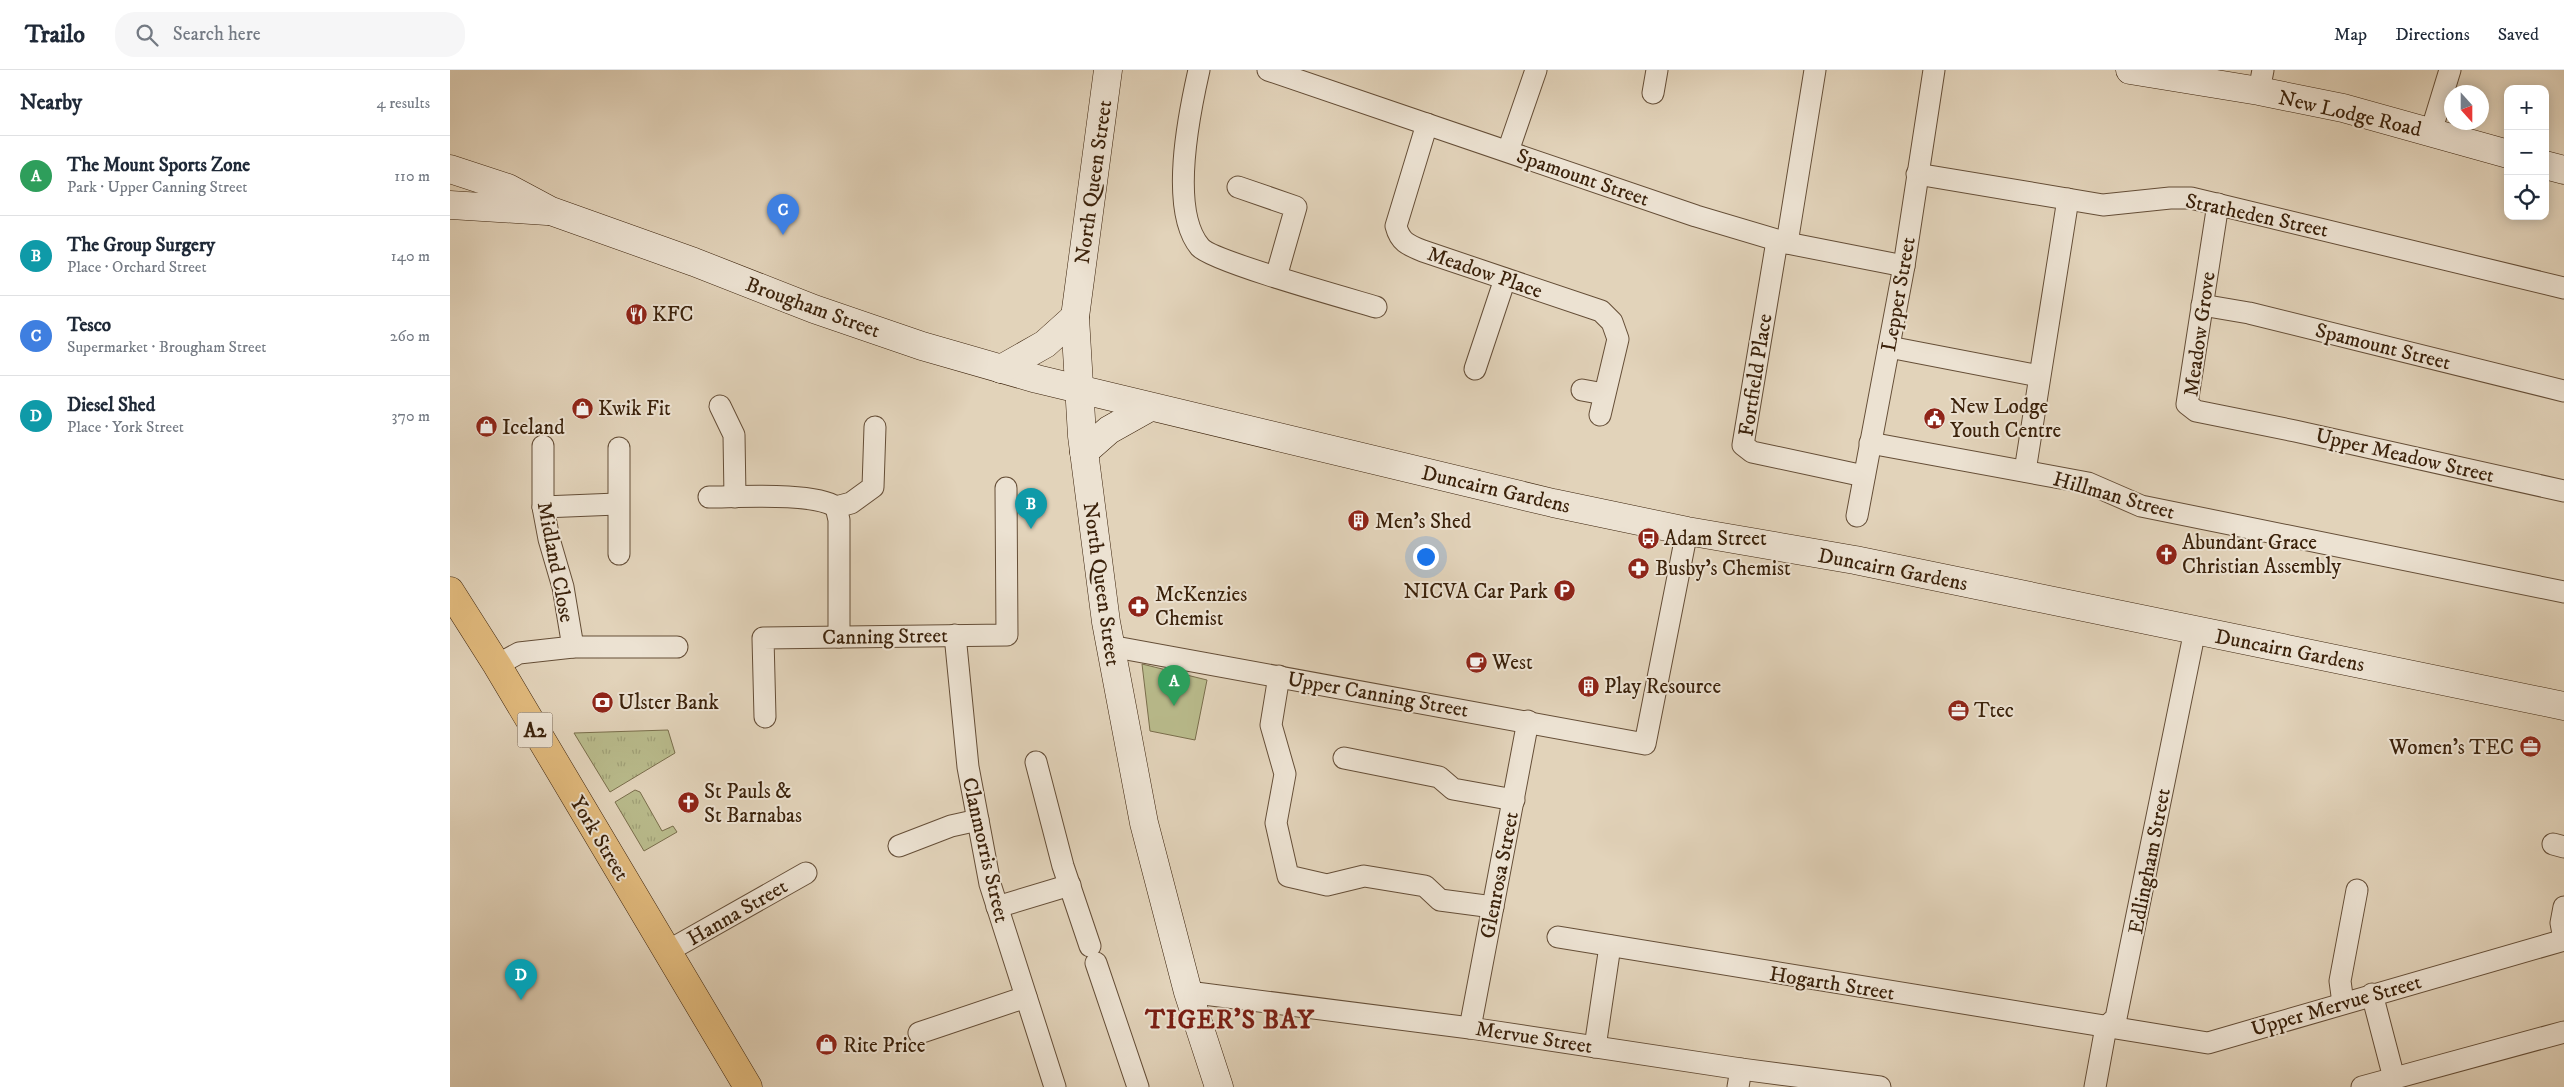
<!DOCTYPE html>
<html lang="en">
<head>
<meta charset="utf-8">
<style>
	body { margin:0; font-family:"IM FELL DW Pica",serif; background:#f6f6f7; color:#1f2937 }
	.controls { position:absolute; right:15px; top:15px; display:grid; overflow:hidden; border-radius:10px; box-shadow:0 2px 12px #0003 }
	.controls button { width:45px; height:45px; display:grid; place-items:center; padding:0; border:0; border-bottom:1px solid #e0e1e3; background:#fff; color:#1f2937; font:25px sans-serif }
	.compass { position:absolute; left:1994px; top:15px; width:45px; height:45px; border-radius:50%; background:#fff; box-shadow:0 2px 12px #0003; rotate:159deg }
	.you { position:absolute; left:975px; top:486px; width:18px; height:18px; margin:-12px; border:4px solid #fff; border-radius:50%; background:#1a73e8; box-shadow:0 0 0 8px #1a73e833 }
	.badge { display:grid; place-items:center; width:32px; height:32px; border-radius:50%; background:#0b8043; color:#fff; font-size:16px; font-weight:700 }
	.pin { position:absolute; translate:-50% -41px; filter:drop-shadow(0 1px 2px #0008) }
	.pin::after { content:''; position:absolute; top:26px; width:18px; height:15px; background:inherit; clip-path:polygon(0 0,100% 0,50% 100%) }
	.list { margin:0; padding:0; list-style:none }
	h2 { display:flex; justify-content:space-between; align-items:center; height:65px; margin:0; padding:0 20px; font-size:21px }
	h2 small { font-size:16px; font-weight:400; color:#747a83 }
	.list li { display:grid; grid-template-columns:32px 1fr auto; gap:15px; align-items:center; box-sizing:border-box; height:80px; padding:0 20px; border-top:1px solid #e0e1e3 }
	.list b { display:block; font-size:19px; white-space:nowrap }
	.list p { margin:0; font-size:16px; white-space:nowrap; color:#747a83 }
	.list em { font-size:16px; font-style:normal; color:#747a83 }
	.icon { flex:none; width:28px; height:28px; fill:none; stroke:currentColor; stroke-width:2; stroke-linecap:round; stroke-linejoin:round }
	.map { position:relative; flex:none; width:2114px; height:1017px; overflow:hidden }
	header { display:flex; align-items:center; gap:30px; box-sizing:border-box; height:70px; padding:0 25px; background:#fff; border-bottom:1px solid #e0e1e3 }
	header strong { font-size:24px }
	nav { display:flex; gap:28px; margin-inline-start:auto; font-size:18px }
	.search { width:350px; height:45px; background:#f6f6f7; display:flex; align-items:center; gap:12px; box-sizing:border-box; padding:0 18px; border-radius:20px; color:#747a83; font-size:19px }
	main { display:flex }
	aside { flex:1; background:#fff }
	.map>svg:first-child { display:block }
	.grass { fill:url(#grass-tufts); stroke:#7a6e4c }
	.park { fill:#b9bb8c; stroke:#7a6e4c }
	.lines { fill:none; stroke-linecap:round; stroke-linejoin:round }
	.street-casing { stroke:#654e37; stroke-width:23 }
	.secondary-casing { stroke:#3b220b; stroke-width:29 }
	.primary-casing { stroke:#3b220b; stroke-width:29 }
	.street { stroke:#ece2d2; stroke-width:21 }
	.secondary { stroke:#ece2d2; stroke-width:28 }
	.primary { stroke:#e1ba7d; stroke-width:28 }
	.labels { text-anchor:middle; stroke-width:4; stroke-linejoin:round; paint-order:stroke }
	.shield { fill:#ece2d2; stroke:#705c47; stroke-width:1 }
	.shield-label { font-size:20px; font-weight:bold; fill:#3b220b }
	.street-label { font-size:21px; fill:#3b220b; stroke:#ece2d2 }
	.poi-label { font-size:21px; fill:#3b220b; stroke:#ece2d2; text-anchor:start }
	.district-label { font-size:26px; font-weight:bold; letter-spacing:1px; fill:#7a1f14; stroke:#ece2d2 }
</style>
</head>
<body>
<header>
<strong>Trailo</strong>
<div class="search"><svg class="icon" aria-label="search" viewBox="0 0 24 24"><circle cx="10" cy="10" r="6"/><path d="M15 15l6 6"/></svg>Search here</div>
<nav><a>Map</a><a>Directions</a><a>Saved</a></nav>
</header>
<main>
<aside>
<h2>Nearby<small>4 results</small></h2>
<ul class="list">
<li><span class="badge" style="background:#2e9e5b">A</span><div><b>The Mount Sports Zone</b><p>Park · Upper Canning Street</p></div><em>110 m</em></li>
<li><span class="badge" style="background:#0f9aa8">B</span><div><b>The Group Surgery</b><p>Place · Orchard Street</p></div><em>140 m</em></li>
<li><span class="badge" style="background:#3f7fe0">C</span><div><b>Tesco</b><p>Supermarket · Brougham Street</p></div><em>260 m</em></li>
<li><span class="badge" style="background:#0f9aa8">D</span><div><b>Diesel Shed</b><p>Place · York Street</p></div><em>370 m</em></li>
</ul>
</aside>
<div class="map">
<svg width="2114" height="1017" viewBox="0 0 2114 1017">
	<defs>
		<pattern id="grass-tufts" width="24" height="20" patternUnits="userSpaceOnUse" patternTransform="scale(1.25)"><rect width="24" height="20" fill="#b9bb8c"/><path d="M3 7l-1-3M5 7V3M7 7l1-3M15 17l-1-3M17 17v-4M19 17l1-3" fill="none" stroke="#a0a077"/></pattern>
	</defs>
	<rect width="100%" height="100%" fill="#e2d3ba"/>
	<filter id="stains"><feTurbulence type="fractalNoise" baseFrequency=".004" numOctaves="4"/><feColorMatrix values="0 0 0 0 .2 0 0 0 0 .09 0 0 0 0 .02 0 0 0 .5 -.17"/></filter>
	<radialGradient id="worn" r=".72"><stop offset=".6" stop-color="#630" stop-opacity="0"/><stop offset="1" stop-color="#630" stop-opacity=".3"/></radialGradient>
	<g class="grass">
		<path d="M218,660L225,683L160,722L124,663Z"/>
		<path d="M185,720L190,722L212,761L223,756L227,762L194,781L165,732Z"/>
	</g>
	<path class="park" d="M692,594L757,610L745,670L700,661Z"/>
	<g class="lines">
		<defs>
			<g id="street">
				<path d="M749,0C739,44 719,140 750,177C762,191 899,229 926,237"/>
				<path d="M818,0L1246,146L1337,173L1454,196"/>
				<path d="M1809,21L1813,0"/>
				<path d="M1203,23L1207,0"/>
				<path d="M977,54L946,156C950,172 958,175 973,181L1151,241L1162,252L1168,269L1150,345"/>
				<path d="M1981,62L2000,0"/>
				<path d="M1058,81L1086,0"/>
				<path d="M1467,104L1653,135L1720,128H1741L2114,218"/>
				<path d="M788,117L846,137L826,207"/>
				<path d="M1768,134L1737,334L1746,341L1845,361L2114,421"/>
				<path d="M1327,171L1293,375L1302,382L1414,406"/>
				<path d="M1337,173L1365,0"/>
				<path d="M1752,235L1799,243L2114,321"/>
				<path d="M1439,277L1589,306"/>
				<path d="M1025,299L1055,209"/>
				<path d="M1132,320L1154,324"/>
				<path d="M270,336L284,365L285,427"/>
				<path d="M1420,373L1638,413L1691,436L2114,522"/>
				<path d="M93,376V437L99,469L113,517L123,577"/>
				<path d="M1575,401L1618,129"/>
				<path d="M259,427C288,427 364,422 386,437L401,433L423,417L425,357"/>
				<path d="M93,437L167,434"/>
				<path d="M386,437L389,450V567"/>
				<path d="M1407,446L1454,196L1484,0"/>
				<path d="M169,484V378"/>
				<path d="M505,565L518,697L540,814L605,1017"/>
				<path d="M660,576L1195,674L1237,461"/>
				<path d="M47,595L69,583L123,577H227"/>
				<path d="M829,606L821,655L835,704L826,753L838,806L877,815L914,806L975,816L990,830L1043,837"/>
				<path d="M315,647L313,568L557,565L556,418"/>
				<path d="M894,688L989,707L1003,719L1064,730"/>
				<path d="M586,692L613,796L640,876"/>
				<path d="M2103,774L2114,777"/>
				<path d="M449,776L501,756L528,750"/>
				<path d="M547,837L620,815"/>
				<path d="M2114,837L2111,853L2114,869"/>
				<path d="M1108,867L1758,973L2114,870"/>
				<path d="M218,881L356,803"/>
				<path d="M646,893L688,1017"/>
				<path d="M738,922L1020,958L1291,999L1430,1017"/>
				<path d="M1922,924L1944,1008"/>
				<path d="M1893,933L1890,911L1907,820"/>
				<path d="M1020,958L1078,651"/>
				<path d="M469,963L576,927"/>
				<path d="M1145,977L1160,876"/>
				<path d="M1288,1017L1291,999"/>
				<path d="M1645,1017L1656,957L1666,948L1745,560"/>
				<path d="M1912,1017L2114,962"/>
			</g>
			<g id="secondary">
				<path d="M658,0L625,247L632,366L656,552L694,753L738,922L769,1017"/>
				<path d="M1680,0L1809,21L1893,38L2058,84"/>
				<path d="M2095,95L2114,100"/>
				<path d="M0,99L58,118L101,141L244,192L364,239L472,276L587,309L1103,433L1237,461L1405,490L2114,636"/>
				<path d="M0,135L97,141"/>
				<path d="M551,299L595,274L625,247"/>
				<path d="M634,382L659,360L700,337"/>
			</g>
			<path id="primary" d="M0,521L47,595L298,1017"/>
		</defs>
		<use href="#street" class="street-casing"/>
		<use href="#secondary" class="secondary-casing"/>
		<use href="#primary" class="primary-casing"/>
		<use href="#street" class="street"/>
		<use href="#secondary" class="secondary"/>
		<use href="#primary" class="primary"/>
	</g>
	<defs>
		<symbol id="restaurant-disc" viewBox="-11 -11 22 22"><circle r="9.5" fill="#8f2418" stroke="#ece2d2"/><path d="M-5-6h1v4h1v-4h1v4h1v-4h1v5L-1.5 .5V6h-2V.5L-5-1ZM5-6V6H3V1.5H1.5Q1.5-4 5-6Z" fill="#fff"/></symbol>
		<symbol id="shop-disc" viewBox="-11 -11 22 22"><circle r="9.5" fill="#8f2418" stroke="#ece2d2"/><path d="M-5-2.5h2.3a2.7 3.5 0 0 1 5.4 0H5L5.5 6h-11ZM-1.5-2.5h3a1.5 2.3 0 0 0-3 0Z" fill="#fff"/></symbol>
		<symbol id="civic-disc" viewBox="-11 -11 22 22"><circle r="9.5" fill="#8f2418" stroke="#ece2d2"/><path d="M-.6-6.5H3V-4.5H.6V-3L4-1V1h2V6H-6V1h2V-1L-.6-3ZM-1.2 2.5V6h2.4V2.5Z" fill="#fff"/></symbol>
		<symbol id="building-disc" viewBox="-11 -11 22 22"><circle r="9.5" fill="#8f2418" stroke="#ece2d2"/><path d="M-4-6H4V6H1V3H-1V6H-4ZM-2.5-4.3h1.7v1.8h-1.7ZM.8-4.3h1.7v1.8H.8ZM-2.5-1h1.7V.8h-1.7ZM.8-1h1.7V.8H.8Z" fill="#fff"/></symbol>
		<symbol id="bus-disc" viewBox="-11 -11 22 22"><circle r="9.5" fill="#8f2418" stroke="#ece2d2"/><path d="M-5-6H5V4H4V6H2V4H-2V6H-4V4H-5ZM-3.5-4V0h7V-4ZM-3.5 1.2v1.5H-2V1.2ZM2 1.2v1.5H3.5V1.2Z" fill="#fff"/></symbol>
		<symbol id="church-disc" viewBox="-11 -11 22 22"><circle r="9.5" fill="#8f2418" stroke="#ece2d2"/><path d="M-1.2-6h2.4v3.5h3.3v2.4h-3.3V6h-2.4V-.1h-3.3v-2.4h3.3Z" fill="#fff"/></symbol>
		<symbol id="pharmacy-disc" viewBox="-11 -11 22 22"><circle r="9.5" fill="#8f2418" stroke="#ece2d2"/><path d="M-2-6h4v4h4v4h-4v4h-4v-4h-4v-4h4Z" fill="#fff"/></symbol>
		<symbol id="parking-disc" viewBox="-11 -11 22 22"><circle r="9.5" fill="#8f2418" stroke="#ece2d2"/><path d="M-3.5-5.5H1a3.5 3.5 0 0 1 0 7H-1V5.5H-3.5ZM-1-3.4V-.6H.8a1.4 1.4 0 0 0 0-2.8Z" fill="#fff"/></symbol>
		<symbol id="cafe-disc" viewBox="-11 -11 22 22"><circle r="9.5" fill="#8f2418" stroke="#ece2d2"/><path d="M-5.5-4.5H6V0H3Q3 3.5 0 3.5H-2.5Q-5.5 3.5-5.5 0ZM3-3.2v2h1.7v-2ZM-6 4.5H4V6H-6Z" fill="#fff"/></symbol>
		<symbol id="bank-disc" viewBox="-11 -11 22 22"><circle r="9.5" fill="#8f2418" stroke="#ece2d2"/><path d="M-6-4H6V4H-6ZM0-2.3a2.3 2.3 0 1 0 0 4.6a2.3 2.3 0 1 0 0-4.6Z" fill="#fff"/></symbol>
		<symbol id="office-disc" viewBox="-11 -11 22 22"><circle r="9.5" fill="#8f2418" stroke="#ece2d2"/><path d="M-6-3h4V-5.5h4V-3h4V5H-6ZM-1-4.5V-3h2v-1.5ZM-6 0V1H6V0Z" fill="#fff"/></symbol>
	</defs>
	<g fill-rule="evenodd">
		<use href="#restaurant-disc" x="174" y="232" width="25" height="25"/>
		<use href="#shop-disc" x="120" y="326" width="25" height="25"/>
		<use href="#civic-disc" x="1472" y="336" width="25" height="25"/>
		<use href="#shop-disc" x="24" y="344" width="25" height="25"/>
		<use href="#building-disc" x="896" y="438" width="25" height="25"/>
		<use href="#bus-disc" x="1186" y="456" width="25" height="25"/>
		<use href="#church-disc" x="1704" y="472" width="25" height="25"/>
		<use href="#pharmacy-disc" x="1176" y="486" width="25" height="25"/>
		<use href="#parking-disc" x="1102" y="508" width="25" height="25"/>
		<use href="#pharmacy-disc" x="676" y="524" width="25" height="25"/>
		<use href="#cafe-disc" x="1014" y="580" width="25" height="25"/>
		<use href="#building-disc" x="1126" y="604" width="25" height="25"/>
		<use href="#bank-disc" x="140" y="620" width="25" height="25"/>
		<use href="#office-disc" x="1496" y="628" width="25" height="25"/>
		<use href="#office-disc" x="2068" y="664" width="25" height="25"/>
		<use href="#church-disc" x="226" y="720" width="25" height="25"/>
		<use href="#shop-disc" x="364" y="962" width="25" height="25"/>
	</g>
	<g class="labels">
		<rect class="shield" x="67.5" y="642.5" width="35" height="35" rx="4"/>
		<g class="shield-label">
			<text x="85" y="667">A2</text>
		</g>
		<g class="street-label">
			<text transform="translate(1900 43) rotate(13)" y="7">New Lodge Road</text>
			<text transform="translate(1133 107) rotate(19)" y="7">Spamount Street</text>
			<text transform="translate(643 112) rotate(-82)" y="7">North Queen Street</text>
			<text transform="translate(1807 145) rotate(12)" y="7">Stratheden Street</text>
			<text transform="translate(1035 202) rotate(19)" y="7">Meadow Place</text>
			<text transform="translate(1448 224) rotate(-80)" y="7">Lepper Street</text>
			<text transform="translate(363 237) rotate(20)" y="7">Brougham Street</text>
			<text transform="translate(1749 264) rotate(-82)" y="7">Meadow Grove</text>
			<text transform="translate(1933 276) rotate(14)" y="7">Spamount Street</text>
			<text transform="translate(1305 305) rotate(-81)" y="7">Fortfield Place</text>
			<text transform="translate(1955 385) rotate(13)" y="7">Upper Meadow Street</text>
			<text transform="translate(1046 419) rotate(13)" y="7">Duncairn Gardens</text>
			<text transform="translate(1664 425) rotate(16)" y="7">Hillman Street</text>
			<text transform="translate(106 492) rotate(79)" y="7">Midland Close</text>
			<text transform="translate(1443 499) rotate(11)" y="7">Duncairn Gardens</text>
			<text transform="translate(652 514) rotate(82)" y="7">North Queen Street</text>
			<text transform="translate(435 566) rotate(-1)" y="7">Canning Street</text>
			<text transform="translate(1840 580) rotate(11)" y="7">Duncairn Gardens</text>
			<text transform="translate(928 624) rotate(10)" y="7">Upper Canning Street</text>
			<text transform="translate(150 768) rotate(59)" y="7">York Street</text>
			<text transform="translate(536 780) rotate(77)" y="7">Clanmorris Street</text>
			<text transform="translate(1699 791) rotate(-79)" y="7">Edlingham Street</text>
			<text transform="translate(1049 805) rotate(-79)" y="7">Glenrosa Street</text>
			<text transform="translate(287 842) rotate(-30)" y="7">Hanna Street</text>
			<text transform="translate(1382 913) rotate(9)" y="7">Hogarth Street</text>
			<text transform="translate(1886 935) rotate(-16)" y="7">Upper Mervue Street</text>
			<text transform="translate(1084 967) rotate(9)" y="7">Mervue Street</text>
		</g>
		<g class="poi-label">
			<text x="202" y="251">KFC</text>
			<text x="1500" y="343">New Lodge<tspan x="1500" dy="24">Youth Centre</tspan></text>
			<text x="148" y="345">Kwik Fit</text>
			<text x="52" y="364">Iceland</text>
			<text x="925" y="458">Men's Shed</text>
			<text x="1214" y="475">Adam Street</text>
			<text x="1732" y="479">Abundant Grace<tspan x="1732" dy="24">Christian Assembly</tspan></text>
			<text x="1205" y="505">Busby's Chemist</text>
			<text x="1098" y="528" text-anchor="end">NICVA Car Park</text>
			<text x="705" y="531">McKenzies<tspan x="705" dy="24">Chemist</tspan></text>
			<text x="1042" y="599">West</text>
			<text x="1154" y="623">Play Resource</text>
			<text x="168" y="639">Ulster Bank</text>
			<text x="1524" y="647">Ttec</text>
			<text x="2064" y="684" text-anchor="end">Women's TEC</text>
			<text x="254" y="728">St Pauls &amp;<tspan x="254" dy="24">St Barnabas</tspan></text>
			<text x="393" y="982">Rite Price</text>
		</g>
		<g class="district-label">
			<text x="780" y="958">TIGER'S BAY</text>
		</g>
	</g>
	<rect width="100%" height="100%" filter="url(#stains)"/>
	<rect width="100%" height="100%" fill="url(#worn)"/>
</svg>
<div class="controls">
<button>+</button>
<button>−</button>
<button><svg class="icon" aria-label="locate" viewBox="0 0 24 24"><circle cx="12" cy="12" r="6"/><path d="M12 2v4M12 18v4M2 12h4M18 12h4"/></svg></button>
</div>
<svg class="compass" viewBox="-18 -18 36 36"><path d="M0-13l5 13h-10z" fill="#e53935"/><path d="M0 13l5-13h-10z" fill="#747a83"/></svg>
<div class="you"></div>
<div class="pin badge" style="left:724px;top:636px;background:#2e9e5b">A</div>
<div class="pin badge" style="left:581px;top:459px;background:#0f9aa8">B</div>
<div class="pin badge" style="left:333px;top:165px;background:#3f7fe0">C</div>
<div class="pin badge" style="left:71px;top:930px;background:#0f9aa8">D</div>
</div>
</main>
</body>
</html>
